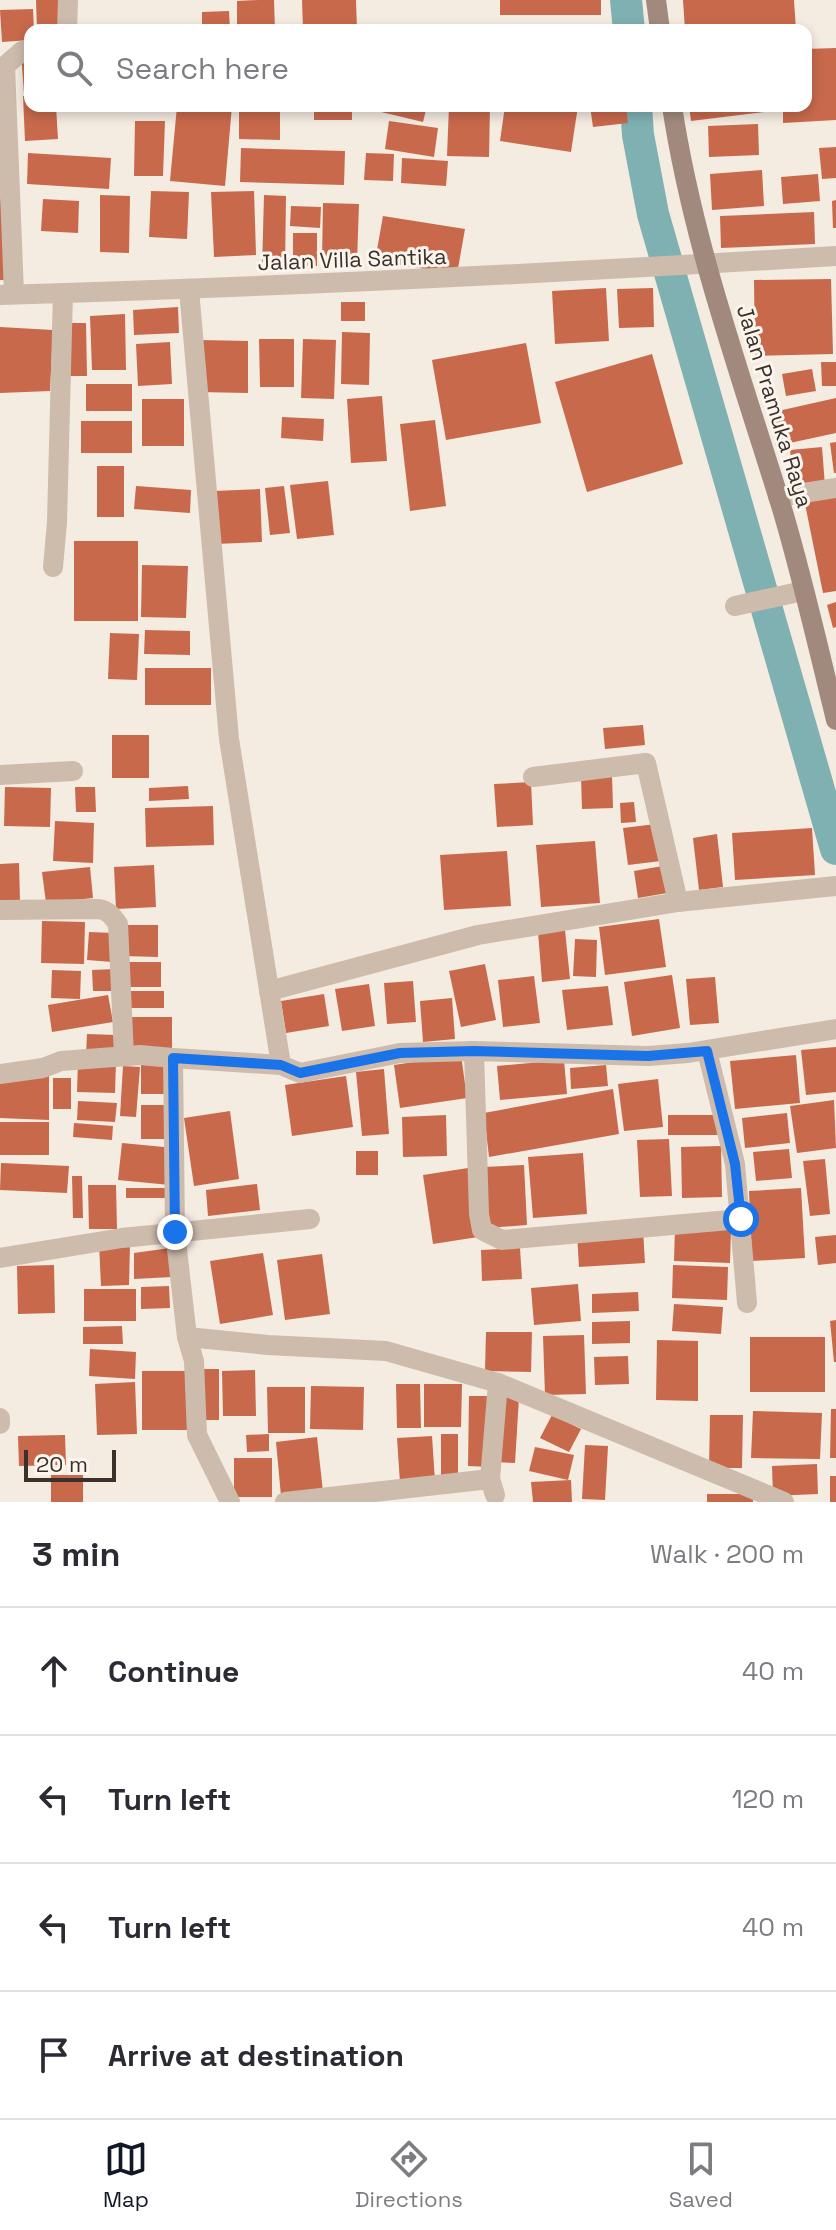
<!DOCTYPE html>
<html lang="en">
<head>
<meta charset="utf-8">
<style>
	body { margin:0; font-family:"Space Grotesk",sans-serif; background:#f7f7f7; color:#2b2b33 }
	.scale { position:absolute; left:24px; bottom:20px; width:92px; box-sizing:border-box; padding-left:8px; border:4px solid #3b302b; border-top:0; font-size:22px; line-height:28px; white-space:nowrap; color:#3b302b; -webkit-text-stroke:6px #fbf5ee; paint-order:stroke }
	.stop { position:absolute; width:24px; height:24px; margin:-18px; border:6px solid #1a73e8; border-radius:50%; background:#fff }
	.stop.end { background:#1a73e8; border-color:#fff; box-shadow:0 2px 8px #0008 }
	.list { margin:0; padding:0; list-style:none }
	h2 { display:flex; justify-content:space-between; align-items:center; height:104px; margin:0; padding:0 32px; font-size:34px }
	h2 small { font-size:26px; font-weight:400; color:#7c7c81 }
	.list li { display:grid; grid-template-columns:52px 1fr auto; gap:24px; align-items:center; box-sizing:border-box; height:128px; padding:0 32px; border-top:2px solid #e1e1e2 }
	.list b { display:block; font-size:30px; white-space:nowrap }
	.list em { font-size:26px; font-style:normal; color:#7c7c81 }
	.icon { flex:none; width:44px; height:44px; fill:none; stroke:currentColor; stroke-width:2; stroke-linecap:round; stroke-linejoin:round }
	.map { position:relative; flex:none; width:836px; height:1502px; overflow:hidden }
	.search { position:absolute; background:#fff; box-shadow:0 4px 12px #0003; left:24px; right:24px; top:24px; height:88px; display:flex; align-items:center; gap:20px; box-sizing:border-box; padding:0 28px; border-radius:16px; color:#7c7c81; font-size:30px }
	.sheet { height:616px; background:#fff }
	nav { display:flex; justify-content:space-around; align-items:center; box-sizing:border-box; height:112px; border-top:2px solid #e1e1e2; background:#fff; font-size:22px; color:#7c7c81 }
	nav a { display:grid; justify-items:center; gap:4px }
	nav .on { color:#111827 }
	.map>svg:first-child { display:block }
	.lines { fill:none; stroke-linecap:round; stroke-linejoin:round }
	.canal { stroke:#7fb0b2; stroke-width:32 }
	.building { fill:#c8694b }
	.street { stroke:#cdbbac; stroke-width:20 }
	.secondary { stroke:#a18a7d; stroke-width:20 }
	.route { stroke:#1a73e8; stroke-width:10 }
	.labels { text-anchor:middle; stroke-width:6; stroke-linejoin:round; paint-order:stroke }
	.street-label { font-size:22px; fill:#3b302b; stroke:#fbf5ee }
</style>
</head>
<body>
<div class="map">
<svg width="836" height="1502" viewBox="0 0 836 1502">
	<rect width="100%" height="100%" fill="#f4ebe1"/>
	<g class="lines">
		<g class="canal">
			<path d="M626,0L629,30"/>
			<path d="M636,106L638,135L653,214L836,849"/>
		</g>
	</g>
	<g class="building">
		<path d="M36,0H66L63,30H37Z"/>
		<path d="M258,0H274L275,30H237V1Z"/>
		<path d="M302,0H356L357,30H303Z"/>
		<rect x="500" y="0" width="101" height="15"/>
		<path d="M683,0H794L796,30H685Z"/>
		<path d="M33,9L34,30H30V40L2,42L0,10Z"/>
		<path d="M229,11L230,30H202V12Z"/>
		<path d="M836,48V120L783,123V106H806V49Z"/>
		<path d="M21,53H30V92L24,93Z"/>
		<path d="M23,96H30V106H56L58,139L25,141Z"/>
		<path d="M177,106H232L225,186L170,181Z"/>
		<path d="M239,106H280V140L239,139Z"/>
		<rect x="314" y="106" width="38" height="14"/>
		<path d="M356,106H427L423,122Z"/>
		<path d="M449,106H490L489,157L447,156Z"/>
		<path d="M505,106H578L571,152L500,141Z"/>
		<path d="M590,106H626L628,123L593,127Z"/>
		<path d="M689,106H770L771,111L691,121Z"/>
		<path d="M135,121H165L163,176H134Z"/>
		<path d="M389,121L438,128L434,157L385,149Z"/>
		<path d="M758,124L759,155L709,157L708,126Z"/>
		<path d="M836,147V178L822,179L819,148Z"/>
		<path d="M241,148L345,151L344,185L240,182Z"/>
		<path d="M28,153L111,158L109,189L27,184Z"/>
		<path d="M366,153L394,154L393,181L364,180Z"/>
		<path d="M402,158L448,161L446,186L401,183Z"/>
		<path d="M762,170L764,206L712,210L710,174Z"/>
		<path d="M818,174L820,201L783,204L781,177Z"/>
		<path d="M0,191L7,280H0Z"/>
		<path d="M151,191L189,192L187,239L149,237Z"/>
		<path d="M254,191L256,255L214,257L211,192Z"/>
		<path d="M100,195L130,196L129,253L100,252Z"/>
		<path d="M264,195L286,196L285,269H262Z"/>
		<path d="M43,199L79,201L78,233L41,231Z"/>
		<path d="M836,200V228H833L832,201Z"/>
		<path d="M323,203L359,204L357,262L322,261Z"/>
		<path d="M291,206L321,207L320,228L290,226Z"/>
		<path d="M814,212L815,244L721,248L720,216Z"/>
		<path d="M383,216L465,229L457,274L375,261Z"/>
		<rect x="293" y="233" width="24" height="33"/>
		<path d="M831,279L833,354L755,356L754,280Z"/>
		<path d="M606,288L609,341L555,344L552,291Z"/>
		<path d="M653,288L654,327L619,328L617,289Z"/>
		<rect x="341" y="302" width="24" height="19"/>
		<path d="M178,307L179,333L134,335L133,310Z"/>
		<path d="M125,314L126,370H92L90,316Z"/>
		<path d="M70,323H86L87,376H70Z"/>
		<path d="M0,327L53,330L50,391L0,393Z"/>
		<path d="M342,332L370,333L369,385L341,384Z"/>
		<path d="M259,339H294V387H260Z"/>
		<path d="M303,339L336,340L334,399L301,398Z"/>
		<path d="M200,340L248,341V393L199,392Z"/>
		<path d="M170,342L172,384L138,386L136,344Z"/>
		<path d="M526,343L541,423L446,440L432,360Z"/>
		<path d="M652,354L683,464L587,492L555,382Z"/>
		<path d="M821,362H836V386H822Z"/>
		<path d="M812,369L816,391L786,396L782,374Z"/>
		<rect x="86" y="384" width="46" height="27"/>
		<path d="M382,396L387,461L351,463L347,399Z"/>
		<path d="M836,398V433L776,446L769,413Z"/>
		<rect x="142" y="399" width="42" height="47"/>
		<path d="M282,417L324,419L323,441L281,438Z"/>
		<path d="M435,420L446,506L410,511L400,424Z"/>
		<rect x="81" y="421" width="51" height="32"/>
		<path d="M836,442V473H834L830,443Z"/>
		<path d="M822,447L825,486L794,489L790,450Z"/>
		<rect x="97" y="466" width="27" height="51"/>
		<path d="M328,481L334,535L297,539L290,485Z"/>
		<path d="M136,486L191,490L190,513L134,509Z"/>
		<path d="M284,486L290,533L270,535L265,488Z"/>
		<path d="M260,489L262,542L216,544L214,491Z"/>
		<path d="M836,493V591L823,593L804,499Z"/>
		<rect x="74" y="541" width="64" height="80"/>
		<path d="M142,565L188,566L186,618L141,617Z"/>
		<path d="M836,602V627L833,628L827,605Z"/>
		<path d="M145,630L190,631V655L144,654Z"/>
		<path d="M110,633L139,634L137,680L108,679Z"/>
		<rect x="145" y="668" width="66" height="37"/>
		<path d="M643,725L645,745L605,749L603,728Z"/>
		<rect x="112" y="735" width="37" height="43"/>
		<path d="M612,776L613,808L582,809L581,777Z"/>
		<path d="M531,782L533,825L497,827L494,784Z"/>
		<path d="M188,786L189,799L149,801V788Z"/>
		<path d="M5,787L51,788L50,827L4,826Z"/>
		<path d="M75,787H95L96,812H76Z"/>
		<path d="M634,802L636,822L621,823L620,803Z"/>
		<path d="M213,806L214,845L146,847L145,808Z"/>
		<path d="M55,821L94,823L93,863L53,861Z"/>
		<path d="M656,824L661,861L628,865L623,828Z"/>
		<path d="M812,828L815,875L735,880L732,833Z"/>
		<path d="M717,834L723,887L699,890L693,838Z"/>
		<path d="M595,841L600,903L541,907L536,845Z"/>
		<path d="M507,851L511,906L444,910L440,855Z"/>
		<path d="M19,863L20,901L0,902V864Z"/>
		<path d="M154,865L156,907L116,909L114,867Z"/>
		<path d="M668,865L673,892L638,898L634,871Z"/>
		<path d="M90,867L93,898L46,903L42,872Z"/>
		<path d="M659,919L666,967L605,975L599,927Z"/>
		<path d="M42,921L85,922L84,964L41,963Z"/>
		<path d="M124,925H158V957L124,956Z"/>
		<path d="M565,930L570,979L542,982L538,932Z"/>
		<path d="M89,932L114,933L112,962L87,960Z"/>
		<path d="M575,939L597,940L596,977L573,976Z"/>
		<rect x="125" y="962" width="36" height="25"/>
		<path d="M485,964L496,1020L461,1027L449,971Z"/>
		<path d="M115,969V991H93L92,970Z"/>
		<path d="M52,970L81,971L80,999L51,998Z"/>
		<path d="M672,975L680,1028L632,1036L624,982Z"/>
		<path d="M534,976L540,1023L503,1027L498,980Z"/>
		<path d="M715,977L719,1023L690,1025L686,979Z"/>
		<path d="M413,981L416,1022L387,1024L384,983Z"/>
		<path d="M369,984L375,1026L342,1031L335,989Z"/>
		<path d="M608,986L613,1025L567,1030L562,990Z"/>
		<rect x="126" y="991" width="38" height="17"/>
		<path d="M324,994L329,1026L286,1033L281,1001Z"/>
		<path d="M108,995L113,1022L52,1032L48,1005Z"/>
		<path d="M452,998L455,1039L423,1042L420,1001Z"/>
		<rect x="132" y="1017" width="40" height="36"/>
		<path d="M87,1034L116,1035V1056L86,1055Z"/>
		<path d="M836,1047V1092L806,1095L801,1050Z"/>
		<path d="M461,1055L467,1098L400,1108L394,1065Z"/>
		<path d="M796,1055L800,1103L735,1109L730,1061Z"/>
		<path d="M564,1060L567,1094L500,1100L497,1066Z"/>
		<path d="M78,1061L116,1062L115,1093L77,1092Z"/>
		<rect x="141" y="1063" width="31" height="31"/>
		<path d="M606,1065L608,1086L571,1089L570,1068Z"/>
		<path d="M123,1066L140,1067L136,1117L120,1116Z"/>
		<path d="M384,1069L389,1134L362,1136L356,1072Z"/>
		<path d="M0,1076H49V1120L0,1118Z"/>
		<path d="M346,1076L353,1127L292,1136L285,1085Z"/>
		<rect x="53" y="1078" width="18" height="31"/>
		<path d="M658,1079L663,1127L624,1131L618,1084Z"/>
		<path d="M613,1089L619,1134L489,1157L484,1113Z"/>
		<path d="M834,1100L836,1148L797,1153L790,1106Z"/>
		<path d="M78,1101L117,1103L115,1122L77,1120Z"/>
		<rect x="141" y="1105" width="30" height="34"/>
		<path d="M230,1111L239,1179L194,1186L184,1118Z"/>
		<path d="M787,1113L790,1143L745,1148L742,1118Z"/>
		<path d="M446,1115L447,1156L403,1157L402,1117Z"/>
		<rect x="668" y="1115" width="52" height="20"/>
		<rect x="0" y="1122" width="49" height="33"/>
		<path d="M74,1123L113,1126L112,1140L73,1137Z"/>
		<path d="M669,1139L672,1196L640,1197L637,1140Z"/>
		<path d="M122,1143L174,1148L170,1185L118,1180Z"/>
		<path d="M721,1146L722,1197L682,1198L681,1147Z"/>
		<path d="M789,1149L792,1178L756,1181L753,1152Z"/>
		<rect x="356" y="1151" width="22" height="24"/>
		<path d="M583,1153L587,1214L533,1218L528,1157Z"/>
		<path d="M825,1159L830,1214L810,1216L803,1161Z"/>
		<path d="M1,1163L69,1166L67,1193L0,1190Z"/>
		<path d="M524,1165L527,1225L487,1228L483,1167Z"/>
		<path d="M468,1168L478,1237L433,1244L423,1175Z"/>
		<path d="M72,1176H82L83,1218H73Z"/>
		<path d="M257,1184L260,1210L208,1216L206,1190Z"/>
		<path d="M88,1185H116L117,1229H89Z"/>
		<rect x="126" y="1188" width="39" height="10"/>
		<path d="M801,1188L805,1258L752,1261L749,1191Z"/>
		<path d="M675,1227L731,1229L730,1263L674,1261Z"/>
		<path d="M643,1230L645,1263L579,1267L577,1234Z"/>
		<path d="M836,1235V1263L818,1265L815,1237Z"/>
		<path d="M99,1243L130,1245L129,1285L101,1286Z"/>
		<path d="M170,1248L172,1277L134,1279V1253Z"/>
		<path d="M520,1248L522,1279L482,1281L481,1250Z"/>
		<path d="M263,1253L273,1315L220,1324L210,1261Z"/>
		<path d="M322,1254L330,1314L285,1320L277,1260Z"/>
		<path d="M54,1265L55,1313L18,1314L17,1266Z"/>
		<path d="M673,1265L728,1267L727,1300L672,1298Z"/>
		<path d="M578,1284L581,1321L534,1325L531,1288Z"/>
		<path d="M169,1286L170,1308L141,1309V1287Z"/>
		<rect x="84" y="1289" width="52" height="32"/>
		<path d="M638,1292L639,1311L592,1313V1294Z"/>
		<path d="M674,1304L723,1307L721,1334L672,1331Z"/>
		<path d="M836,1320V1362H834L830,1321Z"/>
		<path d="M630,1321V1343L592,1344V1322Z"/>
		<path d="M122,1326L123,1344H83V1327Z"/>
		<path d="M486,1332H532L531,1372L485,1371Z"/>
		<path d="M584,1335L586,1394L545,1395L543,1336Z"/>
		<rect x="750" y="1337" width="75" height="55"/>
		<path d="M657,1340L698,1341V1401L656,1400Z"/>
		<path d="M90,1349L136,1352L135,1379L89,1376Z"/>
		<path d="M628,1356L629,1384L595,1385L594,1357Z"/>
		<path d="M198,1369H219V1420H197Z"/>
		<path d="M255,1370L256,1416H223L222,1371Z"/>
		<rect x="142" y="1371" width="51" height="59"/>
		<path d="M135,1382L137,1434L97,1435L95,1384Z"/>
		<path d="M396,1384H420L421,1428H397Z"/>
		<path d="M424,1384H462L461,1427H424Z"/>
		<path d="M311,1386L364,1387L363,1430L310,1429Z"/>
		<path d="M267,1387H305V1433H268Z"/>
		<path d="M469,1396H490V1467L468,1466Z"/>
		<path d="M498,1397L519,1398L515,1463L494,1462Z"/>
		<path d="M831,1409H836V1458H830Z"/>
		<path d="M753,1411L822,1413L820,1459L751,1458Z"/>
		<path d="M552,1415L581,1429L569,1452L540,1438Z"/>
		<path d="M710,1415H743L742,1468H709Z"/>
		<path d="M269,1434V1451L247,1452L246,1435Z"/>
		<rect x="441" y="1434" width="17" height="43"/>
		<path d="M65,1435L66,1465L19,1466L18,1436Z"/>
		<path d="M432,1436L435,1481L400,1483L397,1438Z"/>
		<path d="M317,1437L323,1492L281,1496L276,1442Z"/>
		<path d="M585,1445L608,1446L605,1500L582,1499Z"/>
		<path d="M535,1447L574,1455L568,1480L529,1471Z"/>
		<rect x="234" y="1458" width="38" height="39"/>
		<path d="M817,1464L818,1494L773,1496L772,1466Z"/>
		<rect x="51" y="1475" width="32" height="27"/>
		<rect x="830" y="1476" width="6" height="26"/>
		<path d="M571,1480L572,1502H533L531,1482Z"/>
		<rect x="707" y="1494" width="46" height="8"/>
	</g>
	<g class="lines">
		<g class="street">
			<path d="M67,30L68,0"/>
			<path d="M189,290L229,739L281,1065"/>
			<path d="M14,294L5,66L22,51L30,50"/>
			<path d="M0,295C279,287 557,273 836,256"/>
			<path d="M778,497L836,488"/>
			<path d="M53,567L57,522L63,293"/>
			<path d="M735,606L803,591"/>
			<path d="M0,775L73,771"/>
			<path d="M533,777L646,763L678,902"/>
			<path d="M0,910L99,909C109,911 112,916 118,924L124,1056"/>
			<path d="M269,991L478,935L678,902L836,886"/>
			<path d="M474,1051L479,1214L482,1230L502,1240L741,1219"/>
			<path d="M707,1051L735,1164L747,1303"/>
			<path d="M173,1058L281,1065L300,1073L400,1053L474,1051L648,1056L688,1053L836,1029"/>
			<path d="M0,1074L43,1068L61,1061L140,1055L173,1058L175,1232L187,1337L194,1361L197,1435L230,1502"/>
			<path d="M0,1258L122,1238L310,1219"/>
			<path d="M187,1337L268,1345L386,1351L498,1383L784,1502"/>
			<path d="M0,1418V1424"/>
			<path d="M495,1495L490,1479L498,1383"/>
			<path d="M285,1502L490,1479"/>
		</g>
		<g class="secondary">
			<path d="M656,0L660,30"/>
			<path d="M672,106C693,245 742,378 783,512C803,580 819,651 836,720"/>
		</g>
	</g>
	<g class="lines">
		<path class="route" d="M175,1232L173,1058L281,1065L300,1073L400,1053L474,1051L648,1056L707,1051L735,1164L741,1219"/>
	</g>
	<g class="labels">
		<g class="street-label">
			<text transform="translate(352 259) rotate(-2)" y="8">Jalan Villa Santika</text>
			<text transform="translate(775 406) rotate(73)" y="8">Jalan Pramuka Raya</text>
		</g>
	</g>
</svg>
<div class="scale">20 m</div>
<div class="stop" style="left:741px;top:1219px"></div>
<div class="stop end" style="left:175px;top:1232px"></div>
<div class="search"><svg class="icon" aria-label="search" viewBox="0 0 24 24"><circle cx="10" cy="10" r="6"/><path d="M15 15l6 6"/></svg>Search here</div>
</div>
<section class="sheet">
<h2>3 min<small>Walk · 200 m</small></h2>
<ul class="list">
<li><svg class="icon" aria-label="ahead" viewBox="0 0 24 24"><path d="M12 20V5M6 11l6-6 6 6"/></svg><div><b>Continue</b></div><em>40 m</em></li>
<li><svg class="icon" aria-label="left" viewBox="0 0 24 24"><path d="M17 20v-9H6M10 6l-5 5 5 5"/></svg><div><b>Turn left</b></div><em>120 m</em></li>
<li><svg class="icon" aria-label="left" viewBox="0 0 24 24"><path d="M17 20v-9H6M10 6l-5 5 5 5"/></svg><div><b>Turn left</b></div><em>40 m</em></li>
<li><svg class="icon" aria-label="arrive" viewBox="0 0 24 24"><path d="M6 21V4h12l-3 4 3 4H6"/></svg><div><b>Arrive at destination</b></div></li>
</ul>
</section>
<nav>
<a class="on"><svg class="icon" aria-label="map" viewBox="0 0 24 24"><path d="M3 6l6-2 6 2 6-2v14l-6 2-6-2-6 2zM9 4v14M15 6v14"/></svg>Map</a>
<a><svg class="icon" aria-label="directions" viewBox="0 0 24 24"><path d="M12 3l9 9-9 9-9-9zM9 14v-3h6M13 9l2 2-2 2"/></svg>Directions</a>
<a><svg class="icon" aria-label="saved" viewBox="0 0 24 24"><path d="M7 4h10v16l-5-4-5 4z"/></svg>Saved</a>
</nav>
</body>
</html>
